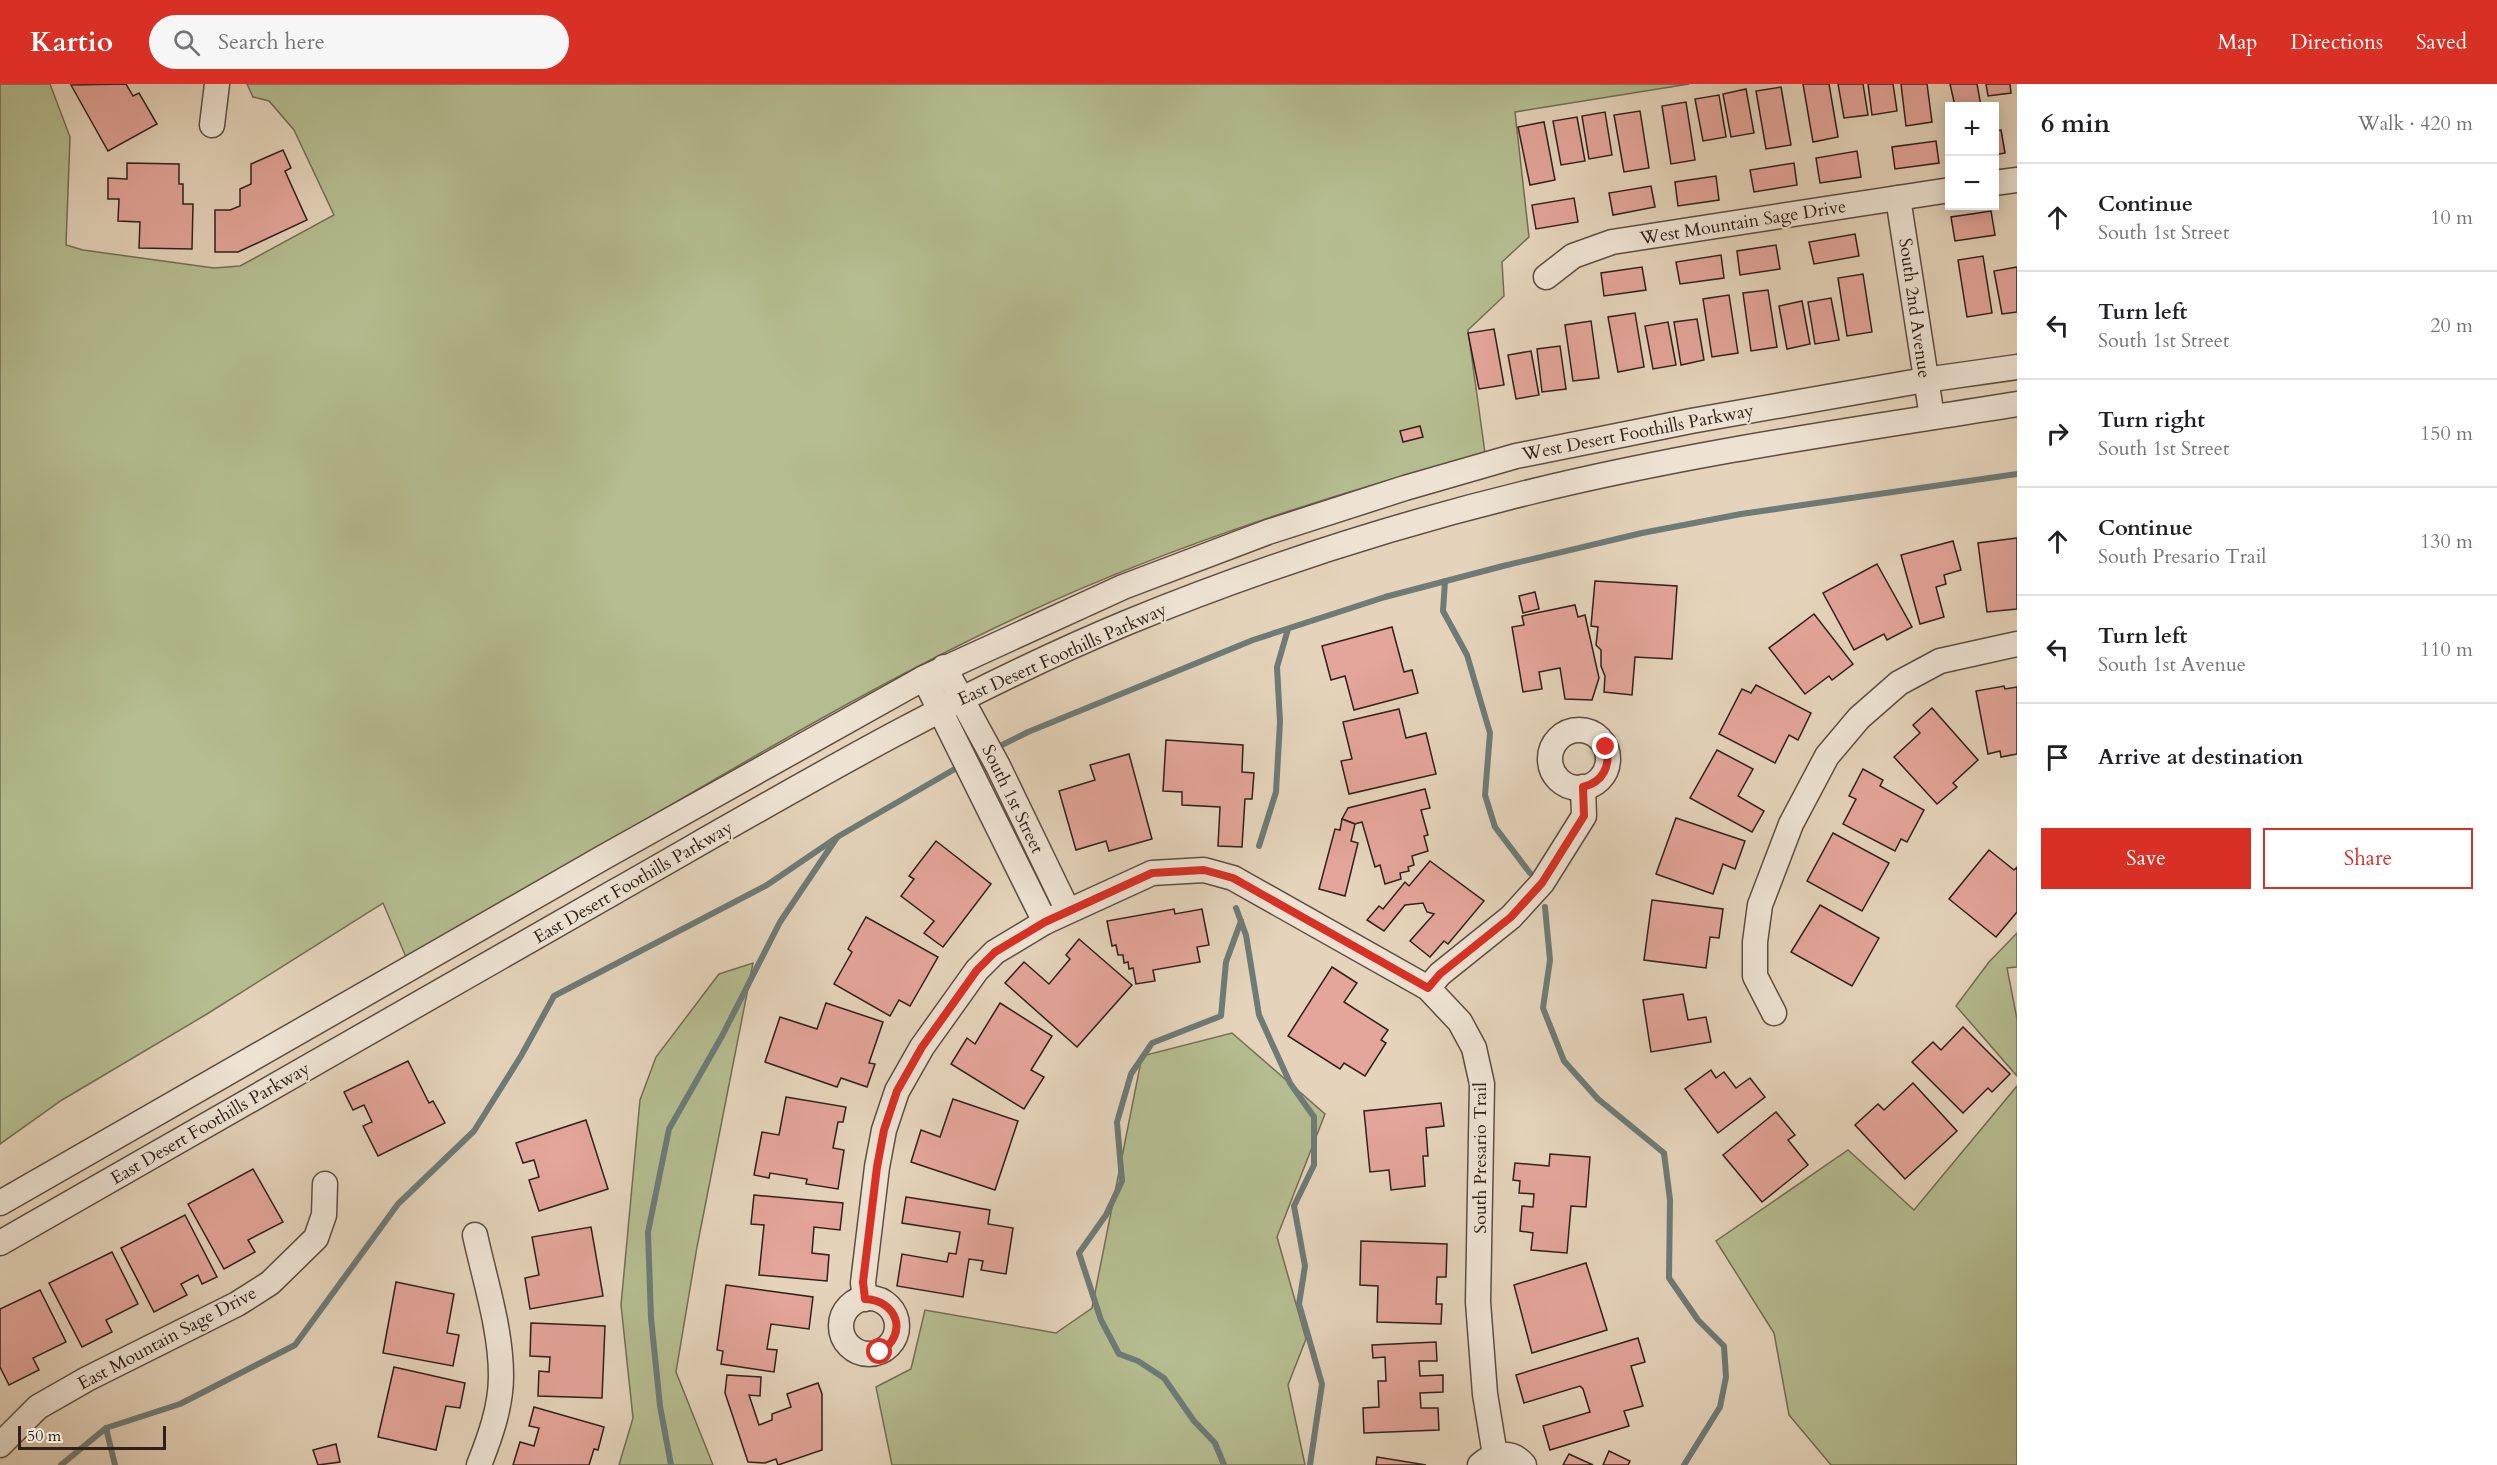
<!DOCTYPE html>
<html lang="en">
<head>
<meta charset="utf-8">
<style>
	body { margin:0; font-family:Cardo,serif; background:#f6f6f6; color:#202124 }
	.controls { position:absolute; right:18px; top:18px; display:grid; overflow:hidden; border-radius:0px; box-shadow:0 3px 15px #0003 }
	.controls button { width:54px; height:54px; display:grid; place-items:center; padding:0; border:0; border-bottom:2px solid #e0e0e0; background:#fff; color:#202124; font:30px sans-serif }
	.scale { position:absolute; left:18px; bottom:15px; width:148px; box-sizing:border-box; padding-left:6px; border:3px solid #312019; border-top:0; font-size:16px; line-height:21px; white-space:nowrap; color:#312019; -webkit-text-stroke:4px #eee3d3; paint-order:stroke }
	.stop { position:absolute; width:18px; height:18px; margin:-14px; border:4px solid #d93025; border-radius:50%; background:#fff }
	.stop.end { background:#d93025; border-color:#fff; box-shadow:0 2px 6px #0008 }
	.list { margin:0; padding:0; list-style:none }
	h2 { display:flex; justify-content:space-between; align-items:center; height:78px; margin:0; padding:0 24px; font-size:26px }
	h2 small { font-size:20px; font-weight:400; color:#757577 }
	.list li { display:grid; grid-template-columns:39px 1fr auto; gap:18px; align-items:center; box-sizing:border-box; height:108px; padding:0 24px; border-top:2px solid #e0e0e0 }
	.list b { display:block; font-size:22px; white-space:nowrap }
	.list p { margin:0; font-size:20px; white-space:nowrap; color:#757577 }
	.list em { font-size:20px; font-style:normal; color:#757577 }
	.actions { display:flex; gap:12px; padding:18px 24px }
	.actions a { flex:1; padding:14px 0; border:2px solid #d93025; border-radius:0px; text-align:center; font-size:21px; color:#d93025 }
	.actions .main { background:#d93025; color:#fff }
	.icon { flex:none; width:33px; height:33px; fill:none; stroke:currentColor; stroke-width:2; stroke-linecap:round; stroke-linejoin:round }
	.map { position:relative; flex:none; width:2017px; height:1381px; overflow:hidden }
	header { display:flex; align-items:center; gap:36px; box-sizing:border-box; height:84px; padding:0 30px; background:#d93025; color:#fff }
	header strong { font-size:28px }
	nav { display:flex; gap:33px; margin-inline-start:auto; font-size:21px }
	.search { width:420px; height:54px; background:#f6f6f6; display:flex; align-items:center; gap:15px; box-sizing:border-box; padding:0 21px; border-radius:33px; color:#757577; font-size:22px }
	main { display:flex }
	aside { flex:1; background:#fff }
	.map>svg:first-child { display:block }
	.green { fill:#b5bd90; stroke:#736e54; stroke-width:1.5 }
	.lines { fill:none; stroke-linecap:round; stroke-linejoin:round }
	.stream { stroke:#6e7b77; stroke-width:6 }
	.building { fill:#e4a59a; stroke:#312019; stroke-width:1.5 }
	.minor-casing { stroke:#5e4d42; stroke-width:27 }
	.minor { stroke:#eee3d3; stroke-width:24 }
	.route { stroke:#d93025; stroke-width:8 }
	.labels { text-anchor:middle; stroke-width:4.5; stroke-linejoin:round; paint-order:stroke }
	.street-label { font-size:18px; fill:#312019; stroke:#eee3d3 }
</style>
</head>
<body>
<header>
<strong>Kartio</strong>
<div class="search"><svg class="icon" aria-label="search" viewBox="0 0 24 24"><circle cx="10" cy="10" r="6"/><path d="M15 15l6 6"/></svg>Search here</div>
<nav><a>Map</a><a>Directions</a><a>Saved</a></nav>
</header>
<main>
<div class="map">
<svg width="2017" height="1381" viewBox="0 0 2017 1381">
	<rect width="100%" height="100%" fill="#e5d4bb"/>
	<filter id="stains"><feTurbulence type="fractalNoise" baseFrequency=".00333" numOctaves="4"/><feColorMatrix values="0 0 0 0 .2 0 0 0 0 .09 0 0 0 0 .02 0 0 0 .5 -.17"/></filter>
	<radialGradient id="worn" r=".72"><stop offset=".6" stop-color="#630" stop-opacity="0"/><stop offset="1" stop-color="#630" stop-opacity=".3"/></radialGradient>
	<g class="green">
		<path d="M0,0H50L70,53L66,161L83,166L214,184L240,182L334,131L294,46L269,17L253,13L247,0H1689L1515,28L1529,153L1502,178L1504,212L1468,246L1485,369C1329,411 1166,463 1020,532C887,594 761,668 635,742C559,786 482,829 406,873L383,819L207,930L62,1016L0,1060Z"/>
		<path d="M2017,849V883L2007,884L2017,935V992L1956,922L1989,878Z"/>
		<path d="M753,879L697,1163L676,1288L713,1381H619L633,1334L621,1221L640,1016L656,973L719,890Z"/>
		<path d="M1232,949L1325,1030L1277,1153L1306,1255L1288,1301L1305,1381H892L876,1303L911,1285L925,1226L1056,1249L1092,1224L1142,972Z"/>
		<path d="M2017,1002V1381H1831L1789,1331L1774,1249L1716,1157L1848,1066L1914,1126Z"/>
	</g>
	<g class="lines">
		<g class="stream">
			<path d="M1445,497L1443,527L1467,571L1490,649L1485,711L1495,743L1530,789"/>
			<path d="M994,665L1028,648L1253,556L1385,513L1503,482L1642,449L1741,430L2017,390"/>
			<path d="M1259,762L1276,708L1280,638L1277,583L1288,545"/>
			<path d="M1545,823L1550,876L1543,924L1564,977L1598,1015L1664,1069L1670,1116L1669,1194L1698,1236L1724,1262L1726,1293L1720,1323L1684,1381"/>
			<path d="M1236,824L1246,851L1259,931L1290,999L1314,1033V1081L1294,1122L1305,1182L1299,1220L1322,1300L1310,1381"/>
			<path d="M106,1344L115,1381"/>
			<path d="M61,1381L106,1344L180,1320L295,1261L398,1120L474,1047L521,972L554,912L767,801L839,752L960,682"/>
			<path d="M671,1381L660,1322L651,1234L648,1148L669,1045L722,952L780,838L836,755"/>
			<path d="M1224,1381L1215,1359L1194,1337L1164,1294L1138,1277L1119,1270L1101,1236L1079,1169L1106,1131L1122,1097L1117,1038L1131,990L1152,959L1221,932L1226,878L1241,837"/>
		</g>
	</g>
	<g class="building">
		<path d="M126,0L133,12L139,9L157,40L108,67L71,1Z"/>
		<path d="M1803,0H1829L1838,53L1813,58Z"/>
		<path d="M1838,0H1863L1868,31L1844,34Z"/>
		<path d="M1868,0H1893L1897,27L1872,31Z"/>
		<path d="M1901,0H1927L1932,38L1906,42Z"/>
		<path d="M1950,0H1977L1981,22H1955Z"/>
		<path d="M1986,0H2010L2011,9L1988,12Z"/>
		<path d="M1781,3L1791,61L1766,65L1756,7Z"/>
		<path d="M1746,5L1754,49L1731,53L1723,10Z"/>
		<path d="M1719,11L1726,53L1703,57L1695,15Z"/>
		<path d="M1686,18L1695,76L1671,80L1662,22Z"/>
		<path d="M1640,27L1649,84L1624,88L1614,31Z"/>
		<path d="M1605,28L1612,71L1589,75L1582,32Z"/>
		<path d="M1577,33L1585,77L1561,81L1553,37Z"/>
		<path d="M1544,38L1555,96L1530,101L1518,43Z"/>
		<path d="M2001,46L2005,69L1994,71V47Z"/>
		<path d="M1936,57L1939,79L1895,85L1892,63Z"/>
		<path d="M283,66L291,84L285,87L307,136L238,168H215V126H230L240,122V105L251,100V80Z"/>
		<path d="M1857,67L1861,93L1820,99L1816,74Z"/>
		<path d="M127,79L179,80V100H183V120H193L192,165L139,164L140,138L118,137L119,115H108V94L127,95Z"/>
		<path d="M1794,79L1797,101L1754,108L1750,86Z"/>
		<path d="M1716,92L1719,116L1678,122L1675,98Z"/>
		<path d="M1651,102L1655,123L1613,131L1609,109Z"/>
		<path d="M1574,114L1578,138L1536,145L1532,121Z"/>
		<path d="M1991,127L1995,151L1955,157L1951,133Z"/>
		<path d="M1855,150L1859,172L1814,180L1809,158Z"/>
		<path d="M1776,161L1780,185L1740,191L1737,167Z"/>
		<path d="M1721,171L1724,194L1680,200L1676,178Z"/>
		<path d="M1983,172L1992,229L1967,233L1958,176Z"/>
		<path d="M1642,183L1646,206L1604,212L1601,189Z"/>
		<path d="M2017,183V228L2002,230L1994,187Z"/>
		<path d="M1863,190L1872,248L1847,252L1838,194Z"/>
		<path d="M1768,206L1777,263L1751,267L1743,209Z"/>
		<path d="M1729,211L1738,269L1712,273L1703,215Z"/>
		<path d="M1831,214L1839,256L1815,260L1808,218Z"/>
		<path d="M1802,217L1810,260L1787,265L1779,222Z"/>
		<path d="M1635,229L1644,283L1618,288L1608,233Z"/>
		<path d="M1697,235L1704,276L1681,281L1674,238Z"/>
		<path d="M1591,237L1599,294L1573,297L1565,241Z"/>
		<path d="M1668,238L1676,281L1653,285L1645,242Z"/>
		<path d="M1494,245L1504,301L1479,305L1468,249Z"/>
		<path d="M1560,262L1566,305L1542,308L1537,265Z"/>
		<path d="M1531,267L1539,311L1516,315L1508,271Z"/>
		<path d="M1420,342L1423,353L1403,358L1400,347Z"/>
		<path d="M2017,454V525L1987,528L1978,459Z"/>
		<path d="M1953,457L1961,486L1944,491L1946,500L1936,503L1944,533L1920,540L1901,471Z"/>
		<path d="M1877,480L1912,543L1887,556L1884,550L1854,566L1823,509Z"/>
		<path d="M1595,497L1677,502L1672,575L1635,573L1632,611L1604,608L1605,592L1601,582V566L1596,561L1598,543L1591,542Z"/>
		<path d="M1535,508L1539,525L1523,529L1519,512Z"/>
		<path d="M1575,521L1578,533L1585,531L1599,594L1592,616L1565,615L1560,584L1539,588L1542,605L1523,608L1512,543L1524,541L1522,532Z"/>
		<path d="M1814,530L1853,580L1832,596L1829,592L1805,610L1769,564Z"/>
		<path d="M1392,543L1404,588L1412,586L1418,609L1354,626L1345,592L1331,596L1322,562Z"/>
		<path d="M1756,601L1811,629L1798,656L1789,651L1775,679L1719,650L1742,605L1751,609Z"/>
		<path d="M2004,602L2005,605L2017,603V670L2001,673L2000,667L1988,670L1976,607Z"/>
		<path d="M1932,624L1978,676L1953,699L1957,703L1937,720L1894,673L1920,649L1913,641Z"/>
		<path d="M1399,625L1406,654L1426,649L1436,690L1349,710L1341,677L1352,675L1343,638Z"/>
		<path d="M1166,656L1243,661L1242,688L1254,689L1252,715H1245L1242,763L1218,762L1220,723L1182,721V708L1163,707Z"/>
		<path d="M1717,666L1753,685L1738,712L1764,727L1752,748L1690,714Z"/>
		<path d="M1129,670L1152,755L1109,767L1106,757L1076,766L1059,707L1095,696L1090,681Z"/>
		<path d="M1863,685L1883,696L1880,702L1924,726L1907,758L1901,755L1895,767L1843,740L1856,715L1849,712Z"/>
		<path d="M1425,705L1430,724L1421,726L1428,751L1424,752L1428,767L1412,772L1414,781L1408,783L1409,787L1400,789L1401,795L1385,800L1380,781L1375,783L1362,738L1355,740L1342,735L1348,724Z"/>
		<path d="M1676,734L1745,757L1735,785L1723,780L1713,810L1656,790Z"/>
		<path d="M1342,735L1355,740L1351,757L1358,759L1345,812L1319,805L1335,745L1340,746Z"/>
		<path d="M1833,749L1889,779L1862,827L1807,797Z"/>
		<path d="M936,757L991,800L943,863L924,849L934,837L901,812L914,795L909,792Z"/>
		<path d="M1989,766L2014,786L2017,783V828L1996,853L1949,815Z"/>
		<path d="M1430,777L1484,817L1448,860L1444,857L1430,873L1410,857L1434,830L1427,828L1423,819L1405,821L1384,847L1367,836L1379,822L1383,825L1405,798L1409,802Z"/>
		<path d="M1652,816L1723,825L1719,854L1710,853L1706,884L1644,876Z"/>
		<path d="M1820,821L1879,854L1852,902L1791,868Z"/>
		<path d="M1174,825L1175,830L1202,825L1209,861L1197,863L1200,878L1153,886L1155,897L1136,900L1133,884L1129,885L1128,878L1124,879L1123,871H1118L1116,861L1112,862L1107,837Z"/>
		<path d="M866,833L938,873L910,922L899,916L890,932L834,900L852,868L848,865Z"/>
		<path d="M1079,855L1132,901L1077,963L1005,899L1024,878L1049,900L1070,875L1066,871Z"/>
		<path d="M1332,883L1357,899L1344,918L1388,946L1381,956L1386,959L1365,992L1344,979L1340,985L1288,952Z"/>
		<path d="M1683,910L1688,936L1706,933L1711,958L1651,968L1643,916Z"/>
		<path d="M826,919L883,938L869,979L875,980L867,1003L841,994L837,1003L765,978L780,933L817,945Z"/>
		<path d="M1000,919L1052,952L1031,986L1044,993L1024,1025L951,980L967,954L975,960Z"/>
		<path d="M1963,943L2010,990L1992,1008L1988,1004L1963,1029L1912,978L1933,958L1941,966Z"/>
		<path d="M408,977L429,1019L433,1017L445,1039L378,1072L363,1042L372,1038L364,1021L353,1026L344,1008Z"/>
		<path d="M1711,986L1716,994L1724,988L1736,1004L1750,994L1765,1013L1718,1049L1685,1005Z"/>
		<path d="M1913,999L1957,1047L1905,1095L1855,1041L1878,1020L1884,1026Z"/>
		<path d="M786,1013L846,1023L843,1038H838L833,1064L844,1066L838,1105L806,1100L807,1095L770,1089L769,1094L754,1091L762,1048L779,1051Z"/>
		<path d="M953,1015L1018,1037L995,1106L911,1078L921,1046L940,1053Z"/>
		<path d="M1441,1019L1444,1042L1426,1044L1428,1072H1423L1425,1102L1391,1106L1389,1086L1370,1088L1364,1027Z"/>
		<path d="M1776,1028L1795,1051L1788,1056L1808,1081L1762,1118L1723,1071Z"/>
		<path d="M586,1036L608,1105L539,1127L529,1096L539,1093L534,1076L523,1079L516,1059Z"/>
		<path d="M1550,1070L1590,1073L1586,1123L1571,1122L1567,1169L1531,1166L1533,1149L1520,1147L1522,1122L1533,1123L1534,1110L1519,1109L1520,1097L1513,1096L1515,1079L1549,1082Z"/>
		<path d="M253,1085L283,1138L248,1156L255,1168L224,1185L188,1120Z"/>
		<path d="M754,1111L843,1119L840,1146L814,1143L812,1169L829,1171L827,1197L759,1191L764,1141L751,1140Z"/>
		<path d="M906,1113L990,1126L988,1140L1013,1144L1006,1190L981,1186L983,1177L969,1175L963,1213L897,1202L902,1170L947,1178L949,1169L956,1170L960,1148L902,1139Z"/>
		<path d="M185,1131L217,1193L202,1200L198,1191L181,1200L187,1211L154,1228L121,1164Z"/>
		<path d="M591,1143L603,1212L530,1225L525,1194L539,1191L532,1153Z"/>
		<path d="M1361,1157L1447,1160L1446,1193H1437L1436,1220H1442L1441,1240L1377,1238L1378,1202L1360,1201Z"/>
		<path d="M112,1168L138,1220L106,1236L112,1248L82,1263L49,1199Z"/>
		<path d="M1586,1179L1607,1246L1532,1269L1514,1201Z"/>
		<path d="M396,1198L454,1210L447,1249L459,1251L453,1282L383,1269Z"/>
		<path d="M726,1201L813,1213L809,1245L771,1240L767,1265L777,1266L774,1288L721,1280L723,1267L717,1266Z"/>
		<path d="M40,1206L66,1258L33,1274L39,1286L9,1301L0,1283V1225Z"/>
		<path d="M531,1239L605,1242L602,1314L538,1312L539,1287L549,1288L550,1273L530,1272Z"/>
		<path d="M1638,1254L1645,1278L1631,1282L1643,1322L1624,1327L1629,1342L1550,1366L1543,1342L1590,1328L1583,1305L1580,1302L1524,1319L1516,1291Z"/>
		<path d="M1436,1258L1437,1277H1419L1420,1292L1443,1291V1308L1420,1309L1421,1324H1438L1439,1346L1364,1349L1363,1324L1379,1323L1378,1297H1386L1385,1273L1373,1274L1372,1261Z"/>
		<path d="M394,1283L465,1299L460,1324L446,1322L436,1366L378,1353Z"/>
		<path d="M727,1291L761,1293L760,1312L749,1311L759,1341L772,1336V1330L791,1323L787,1310L818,1299L822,1310V1366L778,1381L776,1375L765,1379L748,1378L725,1309Z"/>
		<path d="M534,1323L604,1343L598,1366L594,1365L589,1381H513L520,1358L534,1362L539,1344L529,1342Z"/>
		<path d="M336,1360L340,1378L318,1381L313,1366Z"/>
		<path d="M1609,1367L1630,1377L1628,1381H1603Z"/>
		<path d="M1569,1370L1593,1381H1563Z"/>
		<path d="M1377,1373L1426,1381H1376Z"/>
	</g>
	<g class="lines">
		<defs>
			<g id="minor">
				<path d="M212,41L217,0"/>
				<path d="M1994,99L2017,96"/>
				<path d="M1898,114L1932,333"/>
				<path d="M1546,193L1573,172L1612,158L1950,106"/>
				<path d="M944,583L998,682L1068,827"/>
				<path d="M924,594L1045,838"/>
				<circle cx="1579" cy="675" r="29"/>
				<path d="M1428,904L1440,890L1511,833L1542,799L1584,732L1583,703"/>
				<path d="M1774,929L1755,892V858L1760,821L1791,740L1827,672L1859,634L1899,599L1940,577L2017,560"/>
				<path d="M0,1119L604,773L924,594L1123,503L1268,448L1405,404L1516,372L1691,337L1925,296L2017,283"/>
				<path d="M475,1151C485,1197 501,1245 501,1292C501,1323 490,1353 479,1381"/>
				<path d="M0,1159C205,1041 411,925 616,807C783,712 948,613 1126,539C1255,486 1391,442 1526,409C1688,369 1853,346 2017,320"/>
				<circle cx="869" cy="1242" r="28"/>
				<path d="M865,1215L863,1199L877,1083L884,1046L897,1007L922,963L977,886L995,868L1045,838L1152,789L1204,786L1233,794L1428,904L1460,938L1474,964L1482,1000L1478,1218L1485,1310L1495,1371"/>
				<path d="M0,1361L38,1323L87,1295L237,1220L270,1199L316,1154L324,1131L325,1100"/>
				<path d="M1480,1381C1493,1369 1512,1366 1524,1381"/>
			</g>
		</defs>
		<use href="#minor" class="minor-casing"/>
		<use href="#minor" class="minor"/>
	</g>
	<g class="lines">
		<path class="route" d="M880,1268C909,1250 897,1216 865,1215L863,1198L877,1083L884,1046L897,1007L922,963L977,886L995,868L1045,838L1152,789L1204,786L1233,794L1428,904L1440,890L1511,833L1542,799L1584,732L1583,703C1603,698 1611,682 1606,663"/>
	</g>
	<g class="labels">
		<g class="street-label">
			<text transform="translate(1743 138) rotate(-9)" y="6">West Mountain Sage Drive</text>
			<text transform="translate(1915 224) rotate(82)" y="6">South 2nd Avenue</text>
			<text transform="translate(1638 348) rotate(-11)" y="6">West Desert Foothills Parkway</text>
			<text transform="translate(1062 570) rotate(-24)" y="6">East Desert Foothills Parkway</text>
			<text transform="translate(1013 715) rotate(64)" y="6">South 1st Street</text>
			<text transform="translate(633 798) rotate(-30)" y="6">East Desert Foothills Parkway</text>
			<text transform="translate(210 1039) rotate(-30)" y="6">East Desert Foothills Parkway</text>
			<text transform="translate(1480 1074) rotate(-90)" y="6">South Presario Trail</text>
			<text transform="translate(167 1254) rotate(-28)" y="6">East Mountain Sage Drive</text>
		</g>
	</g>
	<rect width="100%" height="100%" filter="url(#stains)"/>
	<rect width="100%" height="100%" fill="url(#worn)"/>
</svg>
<div class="controls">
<button>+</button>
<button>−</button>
</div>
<div class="scale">50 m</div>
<div class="stop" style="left:880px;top:1268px"></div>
<div class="stop end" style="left:1606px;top:663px"></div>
</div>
<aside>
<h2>6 min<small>Walk · 420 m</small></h2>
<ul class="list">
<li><svg class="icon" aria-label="ahead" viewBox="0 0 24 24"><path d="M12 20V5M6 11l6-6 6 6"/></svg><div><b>Continue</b><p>South 1st Street</p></div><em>10 m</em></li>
<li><svg class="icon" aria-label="left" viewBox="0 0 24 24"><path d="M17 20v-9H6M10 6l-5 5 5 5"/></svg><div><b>Turn left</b><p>South 1st Street</p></div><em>20 m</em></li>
<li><svg class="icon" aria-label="right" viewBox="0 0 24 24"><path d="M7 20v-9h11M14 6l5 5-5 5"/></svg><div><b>Turn right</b><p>South 1st Street</p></div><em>150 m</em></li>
<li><svg class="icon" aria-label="ahead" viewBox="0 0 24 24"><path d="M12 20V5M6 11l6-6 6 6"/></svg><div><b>Continue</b><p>South Presario Trail</p></div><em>130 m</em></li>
<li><svg class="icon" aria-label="left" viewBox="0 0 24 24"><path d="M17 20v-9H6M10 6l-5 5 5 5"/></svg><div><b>Turn left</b><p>South 1st Avenue</p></div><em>110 m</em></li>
<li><svg class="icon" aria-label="arrive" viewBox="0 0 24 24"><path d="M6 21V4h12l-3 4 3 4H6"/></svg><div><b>Arrive at destination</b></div></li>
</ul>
<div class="actions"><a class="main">Save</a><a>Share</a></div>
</aside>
</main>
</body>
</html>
